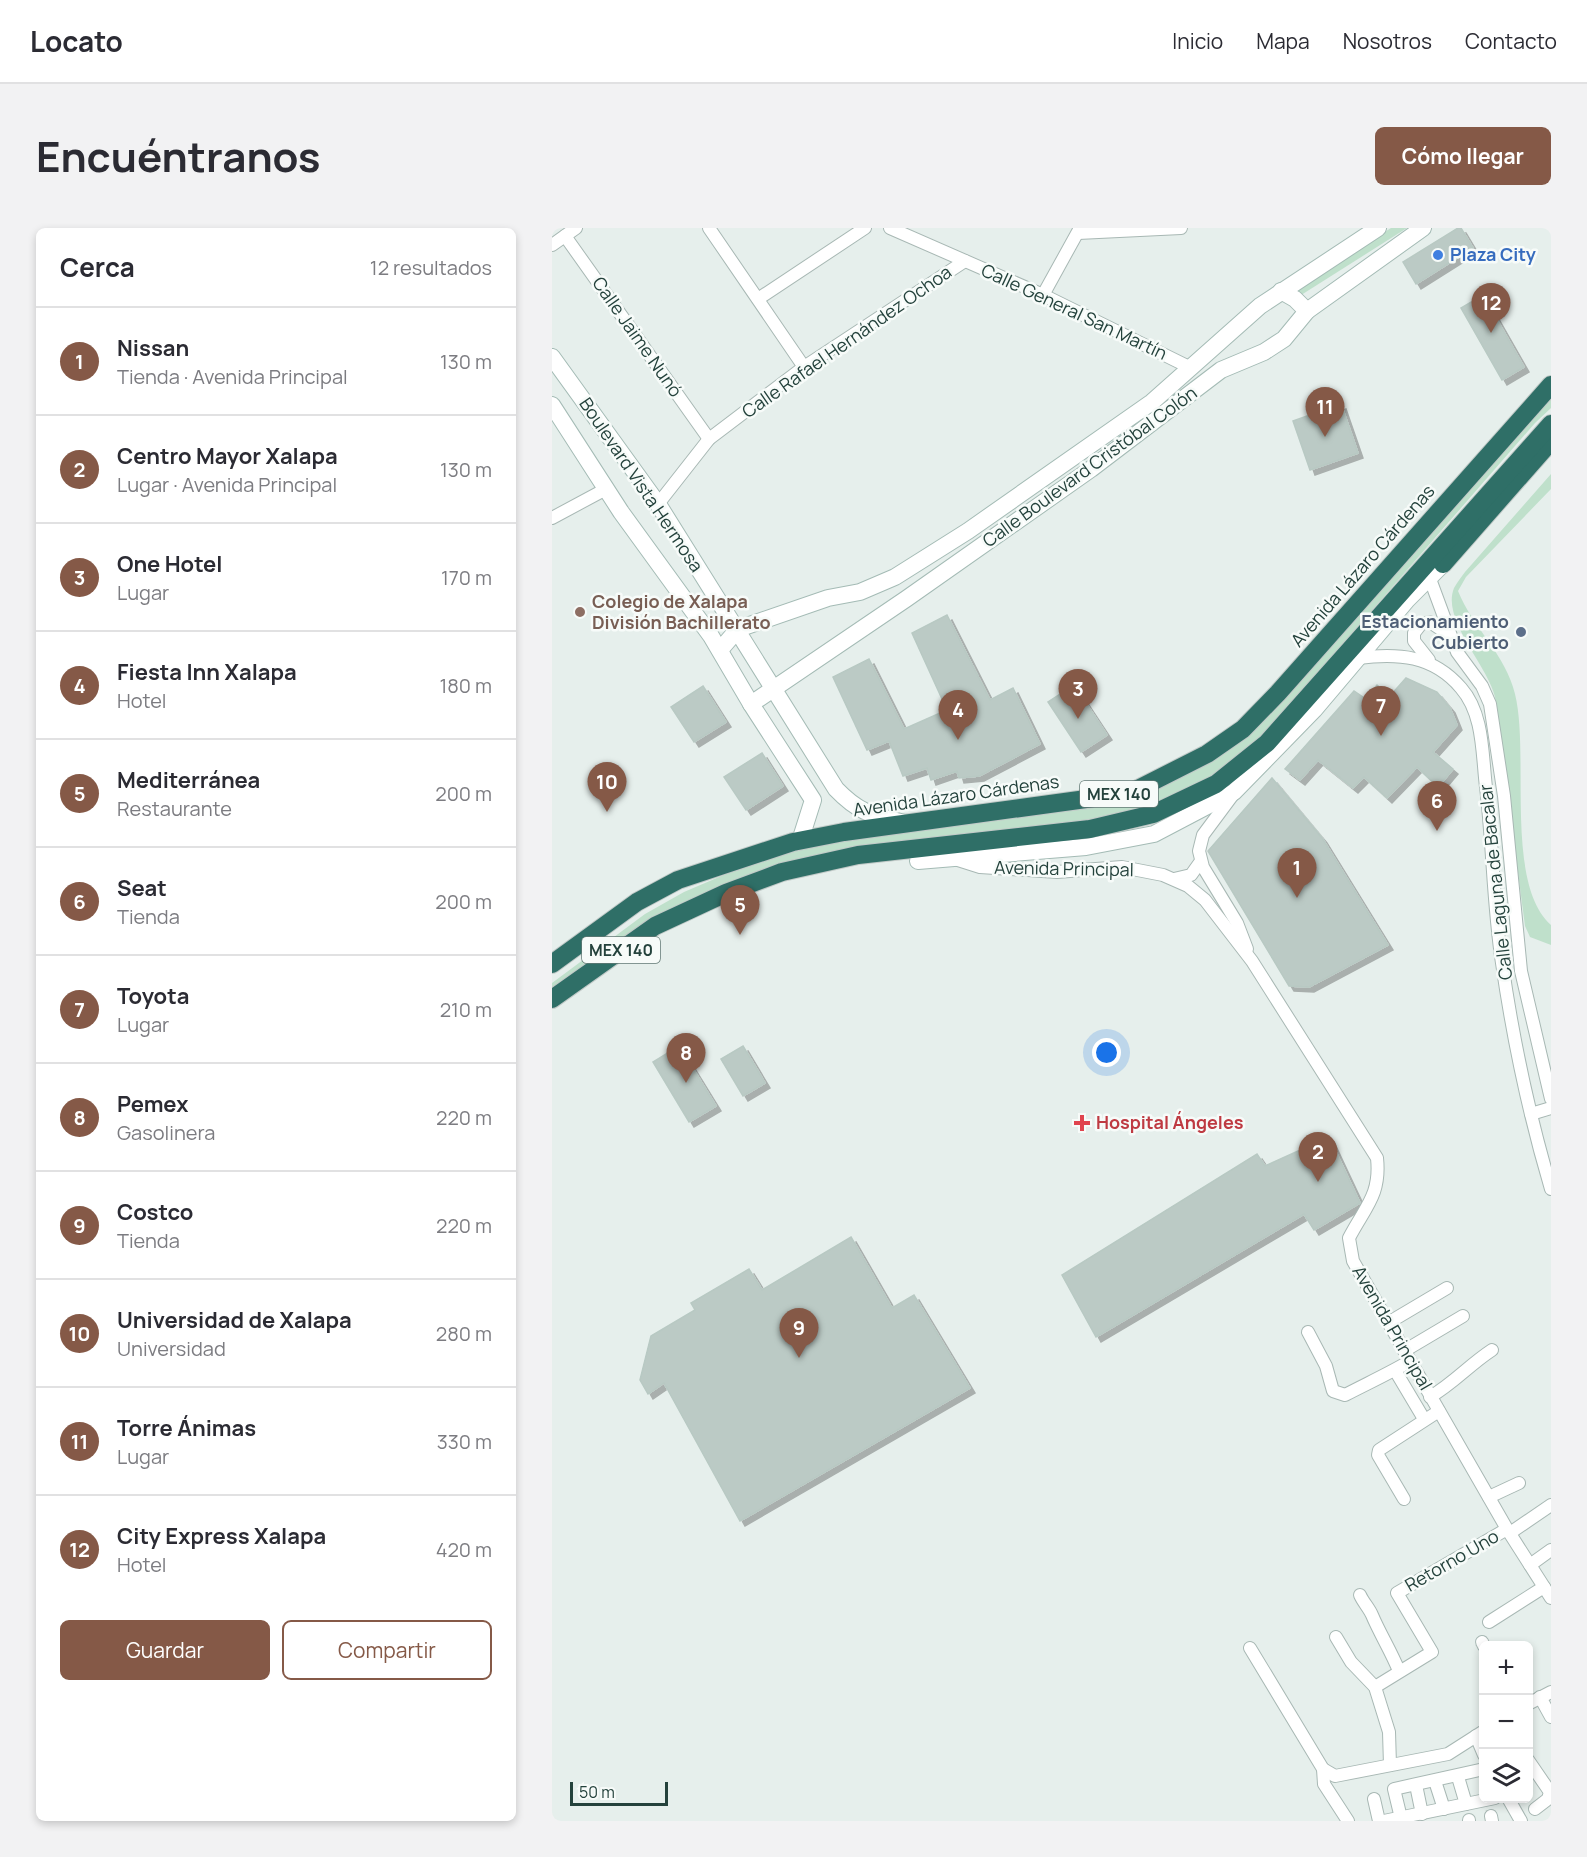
<!DOCTYPE html>
<html lang="es">
<head>
<meta charset="utf-8">
<style>
	body { margin:0; font-family:Manrope,sans-serif; background:#f2f2f3; color:#2b2b33 }
	.controls { position:absolute; right:18px; bottom:18px; display:grid; overflow:hidden; border-radius:9px; box-shadow:0 3px 9px #0003 }
	.controls button { width:54px; height:54px; display:grid; place-items:center; padding:0; border:0; border-bottom:2px solid #e1e1e2; background:#fff; color:#2b2b33; font:30px sans-serif }
	.scale { position:absolute; left:18px; bottom:15px; width:98px; box-sizing:border-box; padding-left:6px; border:3px solid #24423c; border-top:0; font-size:16px; line-height:21px; white-space:nowrap; color:#24423c; -webkit-text-stroke:4px #f7fbf9; paint-order:stroke }
	.you { position:absolute; left:555px; top:825px; width:21px; height:21px; margin:-15px; border:4px solid #fff; border-radius:50%; background:#1a73e8; box-shadow:0 0 0 9px #1a73e833 }
	.badge { display:grid; place-items:center; width:39px; height:39px; border-radius:50%; background:#855947; color:#fff; font-size:20px; font-weight:700 }
	.pin { position:absolute; translate:-50% -50px; filter:drop-shadow(0 2px 3px #0008) }
	.pin::after { content:''; position:absolute; top:32px; width:21px; height:18px; background:inherit; clip-path:polygon(0 0,100% 0,50% 100%) }
	.list { margin:0; padding:0; list-style:none }
	h2 { display:flex; justify-content:space-between; align-items:center; height:78px; margin:0; padding:0 24px; font-size:26px }
	h2 small { font-size:20px; font-weight:400; color:#7c7c81 }
	.list li { display:grid; grid-template-columns:39px 1fr auto; gap:18px; align-items:center; box-sizing:border-box; height:108px; padding:0 24px; border-top:2px solid #e1e1e2 }
	.list b { display:block; font-size:22px; white-space:nowrap }
	.list p { margin:0; font-size:20px; white-space:nowrap; color:#7c7c81 }
	.list em { font-size:20px; font-style:normal; color:#7c7c81 }
	.actions { display:flex; gap:12px; padding:18px 24px }
	.actions a { flex:1; padding:14px 0; border:2px solid #855947; border-radius:9px; text-align:center; font-size:21px; color:#855947 }
	.actions .main { background:#855947; color:#fff }
	.icon { flex:none; width:33px; height:33px; fill:none; stroke:currentColor; stroke-width:2; stroke-linecap:round; stroke-linejoin:round }
	.map { position:relative; flex:none; width:999px; height:1593px; overflow:hidden; border-radius:9px }
	header { display:flex; align-items:center; gap:36px; box-sizing:border-box; height:84px; padding:0 30px; background:#fff; border-bottom:2px solid #e1e1e2 }
	header strong { font-size:28px }
	nav { display:flex; gap:33px; margin-inline-start:auto; font-size:21px }
	.intro { display:flex; align-items:center; justify-content:space-between; box-sizing:border-box; height:144px; padding:0 36px }
	h1 { margin:0; font-size:42px }
	.button { padding:15px 27px; border-radius:9px; background:#855947; color:#fff; font-size:21px; font-weight:700 }
	main { display:flex; gap:36px; padding:0 36px }
	aside { flex:1; background:#fff; border-radius:9px; box-shadow:0 3px 9px #0003 }
	.map>svg:first-child { display:block }
	.grass { fill:#bfe0cb }
	.building { fill:#bbcac5; stroke:#b8c9c3; stroke-width:1.5; filter:url(#shadow) }
	.lines { fill:none; stroke-linecap:round; stroke-linejoin:round }
	.street-casing { stroke:#a8b8b4; stroke-width:14 }
	.secondary-casing { stroke:#a4bbb5; stroke-width:18 }
	.highway-casing { stroke:#c2cac8; stroke-width:20 }
	.street { stroke:#fff; stroke-width:12 }
	.secondary { stroke:#fff; stroke-width:16 }
	.highway { stroke:#2f6f67; stroke-width:18 }
	.shop-dot { fill:#3f7fe0; stroke:#f7fbf9; stroke-width:2 }
	.education-dot { fill:#8d6e63; stroke:#f7fbf9; stroke-width:2 }
	.service-dot { fill:#5c6f8a; stroke:#f7fbf9; stroke-width:2 }
	.health-dot { fill:#e0444e; stroke:#f7fbf9; stroke-width:2 }
	.labels { text-anchor:middle; stroke-width:5; stroke-linejoin:round; paint-order:stroke }
	.shield { fill:#f7fbf9; stroke:#637a75; stroke-width:1.5 }
	.shield-label { font-size:16px; font-weight:bold; fill:#24423c }
	.shop-label { font-size:18px; font-weight:bold; fill:#366cbe; stroke:#f7fbf9; text-anchor:start }
	.street-label { font-size:18px; fill:#24423c; stroke:#f7fbf9 }
	.education-label { font-size:18px; font-weight:bold; fill:#785e54; stroke:#f7fbf9; text-anchor:start }
	.service-label { font-size:18px; font-weight:bold; fill:#4e5e75; stroke:#f7fbf9; text-anchor:end }
	.health-label { font-size:18px; font-weight:bold; fill:#be3a42; stroke:#f7fbf9; text-anchor:start }
</style>
</head>
<body>
<header>
<strong>Locato</strong>
<nav><a>Inicio</a><a>Mapa</a><a>Nosotros</a><a>Contacto</a></nav>
</header>
<div class="intro"><h1>Encuéntranos</h1><a class="button">Cómo llegar</a></div>
<main>
<aside>
<h2>Cerca<small>12 resultados</small></h2>
<ul class="list">
<li><span class="badge">1</span><div><b>Nissan</b><p>Tienda · Avenida Principal</p></div><em>130 m</em></li>
<li><span class="badge">2</span><div><b>Centro Mayor Xalapa</b><p>Lugar · Avenida Principal</p></div><em>130 m</em></li>
<li><span class="badge">3</span><div><b>One Hotel</b><p>Lugar</p></div><em>170 m</em></li>
<li><span class="badge">4</span><div><b>Fiesta Inn Xalapa</b><p>Hotel</p></div><em>180 m</em></li>
<li><span class="badge">5</span><div><b>Mediterránea</b><p>Restaurante</p></div><em>200 m</em></li>
<li><span class="badge">6</span><div><b>Seat</b><p>Tienda</p></div><em>200 m</em></li>
<li><span class="badge">7</span><div><b>Toyota</b><p>Lugar</p></div><em>210 m</em></li>
<li><span class="badge">8</span><div><b>Pemex</b><p>Gasolinera</p></div><em>220 m</em></li>
<li><span class="badge">9</span><div><b>Costco</b><p>Tienda</p></div><em>220 m</em></li>
<li><span class="badge">10</span><div><b>Universidad de Xalapa</b><p>Universidad</p></div><em>280 m</em></li>
<li><span class="badge">11</span><div><b>Torre Ánimas</b><p>Lugar</p></div><em>330 m</em></li>
<li><span class="badge">12</span><div><b>City Express Xalapa</b><p>Hotel</p></div><em>420 m</em></li>
</ul>
<div class="actions"><a class="main">Guardar</a><a>Compartir</a></div>
</aside>
<div class="map">
<svg width="999" height="1593" viewBox="0 0 999 1593">
	<defs>
		<filter id="shadow"><feDropShadow dx="5" dy="5" stdDeviation="0" flood-color="#0004"/></filter>
	</defs>
	<rect width="100%" height="100%" fill="#e6efec"/>
	<g class="grass">
		<path d="M839,0H855L746,69L742,61Z"/>
		<path d="M999,160V180L983,195L708,511L662,552L598,581L496,599L304,624L101,693L0,768V755L93,686L132,664L242,617L503,580L653,534Z"/>
		<path d="M999,246V261L914,349L906,363C921,400 954,427 963,466C978,526 952,655 999,697V717L978,709L973,698L943,469C936,438 889,392 902,360C905,355 909,349 913,344Z"/>
	</g>
	<g class="building">
		<path d="M906,0H909L921,20L864,56L851,34Z"/>
		<path d="M931,67L972,139L950,152L909,80Z"/>
		<path d="M789,176L806,225L758,242L741,193Z"/>
		<path d="M395,387L438,472L461,460L488,516L427,548L407,550L405,543L379,552L375,540L351,548L337,513L315,522L281,449L317,431L352,501L395,482L360,405Z"/>
		<path d="M854,450L885,464L898,480L905,497L881,524L901,541L886,559L865,539L835,570L812,549L801,560L766,532L748,552L733,541L802,463L814,471L825,457L838,468Z"/>
		<path d="M522,457L555,507L529,524L496,474Z"/>
		<path d="M151,458L174,494L142,514L119,479Z"/>
		<path d="M210,525L231,558L194,582L172,549Z"/>
		<path d="M720,550L770,610L836,717L757,759L737,758L656,623Z"/>
		<path d="M127,818L164,878L137,894L101,834Z"/>
		<path d="M191,818L213,855L191,868L169,831Z"/>
		<path d="M777,909L808,975L762,1002L752,986L544,1109L510,1047L705,926L713,938Z"/>
		<path d="M299,1009L340,1080L362,1067L418,1160L188,1293L112,1155L96,1166L88,1152L99,1108L143,1082L139,1075L197,1041L210,1062Z"/>
	</g>
	<g class="lines">
		<defs>
			<g id="street">
				<path d="M157,0L252,139"/>
				<path d="M338,0L491,67L639,140"/>
				<path d="M526,5L629,0"/>
				<path d="M13,8L157,211"/>
				<path d="M0,17L24,0"/>
				<path d="M491,67L528,0"/>
				<path d="M206,71L313,0"/>
				<path d="M106,276L157,211L252,139L413,33"/>
				<path d="M0,290L54,261"/>
				<path d="M878,351L905,424L930,458L938,476L952,568L969,743L999,871"/>
				<path d="M806,430C846,425 881,427 909,460C932,486 930,527 934,559C941,618 941,677 950,735C961,811 977,887 999,961"/>
				<path d="M877,432L862,413V405L869,396L878,394L890,402L898,413"/>
				<path d="M680,568L651,607L647,623L651,639L685,695L695,721"/>
				<path d="M406,632L428,639L505,644L570,639L611,647L636,658L653,672L700,733L825,930C829,967 813,979 797,1010L801,1033L955,1301L999,1370"/>
				<path d="M622,651L639,647L649,633"/>
				<path d="M979,886L999,880"/>
				<path d="M836,1095L895,1060"/>
				<path d="M756,1104L774,1138L781,1163L793,1167C816,1155 838,1145 858,1133"/>
				<path d="M852,1123L911,1088"/>
				<path d="M844,1144L872,1191"/>
				<path d="M878,1169C902,1155 917,1137 940,1122"/>
				<path d="M937,1269L967,1255"/>
				<path d="M852,1271L826,1227L827,1222L887,1183"/>
				<path d="M958,1305L999,1277"/>
				<path d="M978,1337L999,1322"/>
				<path d="M808,1367C811,1374 817,1380 820,1387C828,1406 839,1423 847,1443"/>
				<path d="M937,1394L992,1359"/>
				<path d="M784,1409L799,1434L823,1459L837,1504L838,1537"/>
				<path d="M930,1414L932,1418"/>
				<path d="M698,1420L771,1541L772,1556L796,1593"/>
				<path d="M823,1459L880,1424L845,1365L955,1301"/>
				<path d="M988,1469L999,1489"/>
				<path d="M976,1476L999,1464"/>
				<path d="M924,1508L932,1527"/>
				<path d="M976,1532L998,1564L996,1571L983,1581"/>
				<path d="M771,1541L783,1548L896,1526L932,1503"/>
				<path d="M906,1549L914,1576"/>
				<path d="M883,1553L892,1581"/>
				<path d="M864,1557L870,1586"/>
				<path d="M956,1570L969,1593"/>
				<path d="M822,1571L827,1593"/>
				<path d="M939,1588L940,1593"/>
				<path d="M849,1590L842,1561L932,1541"/>
				<path d="M917,1592V1593"/>
				<path d="M832,1593L943,1570"/>
			</g>
			<g id="secondary">
				<path d="M729,63L743,71L755,83"/>
				<path d="M0,129L106,276L284,561C307,585 320,587 352,595"/>
				<path d="M0,177L69,284L159,408L199,476L261,572L248,613"/>
				<path d="M168,422L186,401L276,370L308,364L343,349L416,303L600,174L708,78L826,0"/>
				<path d="M199,476L354,371L539,241L669,142L712,124L732,111L755,83L871,0"/>
				<path d="M366,633L534,619L602,606L682,564L762,482L855,372L891,336"/>
			</g>
			<g id="highway">
				<path d="M891,336L999,213"/>
				<path d="M0,736L85,674L126,652L241,614L292,604L578,565L655,526L691,501L726,465L999,157"/>
				<path d="M0,771L103,698L174,665L230,644L306,627L538,601L601,586L664,556L715,515L999,196"/>
			</g>
		</defs>
		<use href="#street" class="street-casing"/>
		<use href="#secondary" class="secondary-casing"/>
		<use href="#highway" class="highway-casing"/>
		<use href="#street" class="street"/>
		<use href="#secondary" class="secondary"/>
		<use href="#highway" class="highway"/>
	</g>
	<circle class="shop-dot" cx="886" cy="27" r="6"/>
	<circle class="education-dot" cx="28" cy="384" r="6"/>
	<circle class="service-dot" cx="969" cy="404" r="6"/>
	<path class="health-dot" d="M527 886h6v6h6v6h-6v6h-6v-6h-6v-6h6z"/>
	<g class="labels">
		<g class="shield">
			<rect x="528" y="553" width="78" height="26" rx="4.5"/>
			<rect x="30" y="709" width="78" height="26" rx="4.5"/>
		</g>
		<g class="shield-label">
			<text x="567" y="572">MEX 140</text>
			<text x="69" y="728">MEX 140</text>
		</g>
		<g class="shop-label">
			<text x="898" y="33">Plaza City</text>
		</g>
		<g class="street-label">
			<text transform="translate(522 84) rotate(25)" y="6">Calle General San Martín</text>
			<text transform="translate(85 109) rotate(55)" y="6">Calle Jaime Nunó</text>
			<text transform="translate(295 114) rotate(-35)" y="6">Calle Rafael Hernández Ochoa</text>
			<text transform="translate(538 239) rotate(-36)" y="6">Calle Boulevard Cristóbal Colón</text>
			<text transform="translate(89 257) rotate(56)" y="6">Boulevard Vista Hermosa</text>
			<text transform="translate(811 338) rotate(-49)" y="6">Avenida Lázaro Cárdenas</text>
			<text transform="translate(404 568) rotate(-8)" y="6">Avenida Lázaro Cárdenas</text>
			<text transform="translate(512 641) rotate(1)" y="6">Avenida Principal</text>
			<text transform="translate(944 654) rotate(-96)" y="6">Calle Laguna de Bacalar</text>
			<text transform="translate(840 1100) rotate(60)" y="6">Avenida Principal</text>
			<text transform="translate(900 1333) rotate(-30)" y="6">Retorno Uno</text>
		</g>
		<g class="education-label">
			<text x="40" y="380">Colegio de Xalapa<tspan x="40" dy="21">División Bachillerato</tspan></text>
		</g>
		<g class="service-label">
			<text x="957" y="400">Estacionamiento<tspan x="957" dy="21">Cubierto</tspan></text>
		</g>
		<g class="health-label">
			<text x="544" y="901">Hospital Ángeles</text>
		</g>
	</g>
</svg>
<div class="controls">
<button>+</button>
<button>−</button>
<button><svg class="icon" aria-label="layers" viewBox="0 0 24 24"><path d="M12 4l9 5-9 5-9-5zM3 14l9 5 9-5"/></svg></button>
</div>
<div class="scale">50 m</div>
<div class="you"></div>
<div class="pin badge" style="left:745px;top:670px">1</div>
<div class="pin badge" style="left:766px;top:954px">2</div>
<div class="pin badge" style="left:526px;top:491px">3</div>
<div class="pin badge" style="left:406px;top:512px">4</div>
<div class="pin badge" style="left:188px;top:707px">5</div>
<div class="pin badge" style="left:885px;top:603px">6</div>
<div class="pin badge" style="left:829px;top:508px">7</div>
<div class="pin badge" style="left:134px;top:855px">8</div>
<div class="pin badge" style="left:247px;top:1130px">9</div>
<div class="pin badge" style="left:55px;top:584px">10</div>
<div class="pin badge" style="left:773px;top:209px">11</div>
<div class="pin badge" style="left:939px;top:105px">12</div>
</div>
</main>
</body>
</html>
